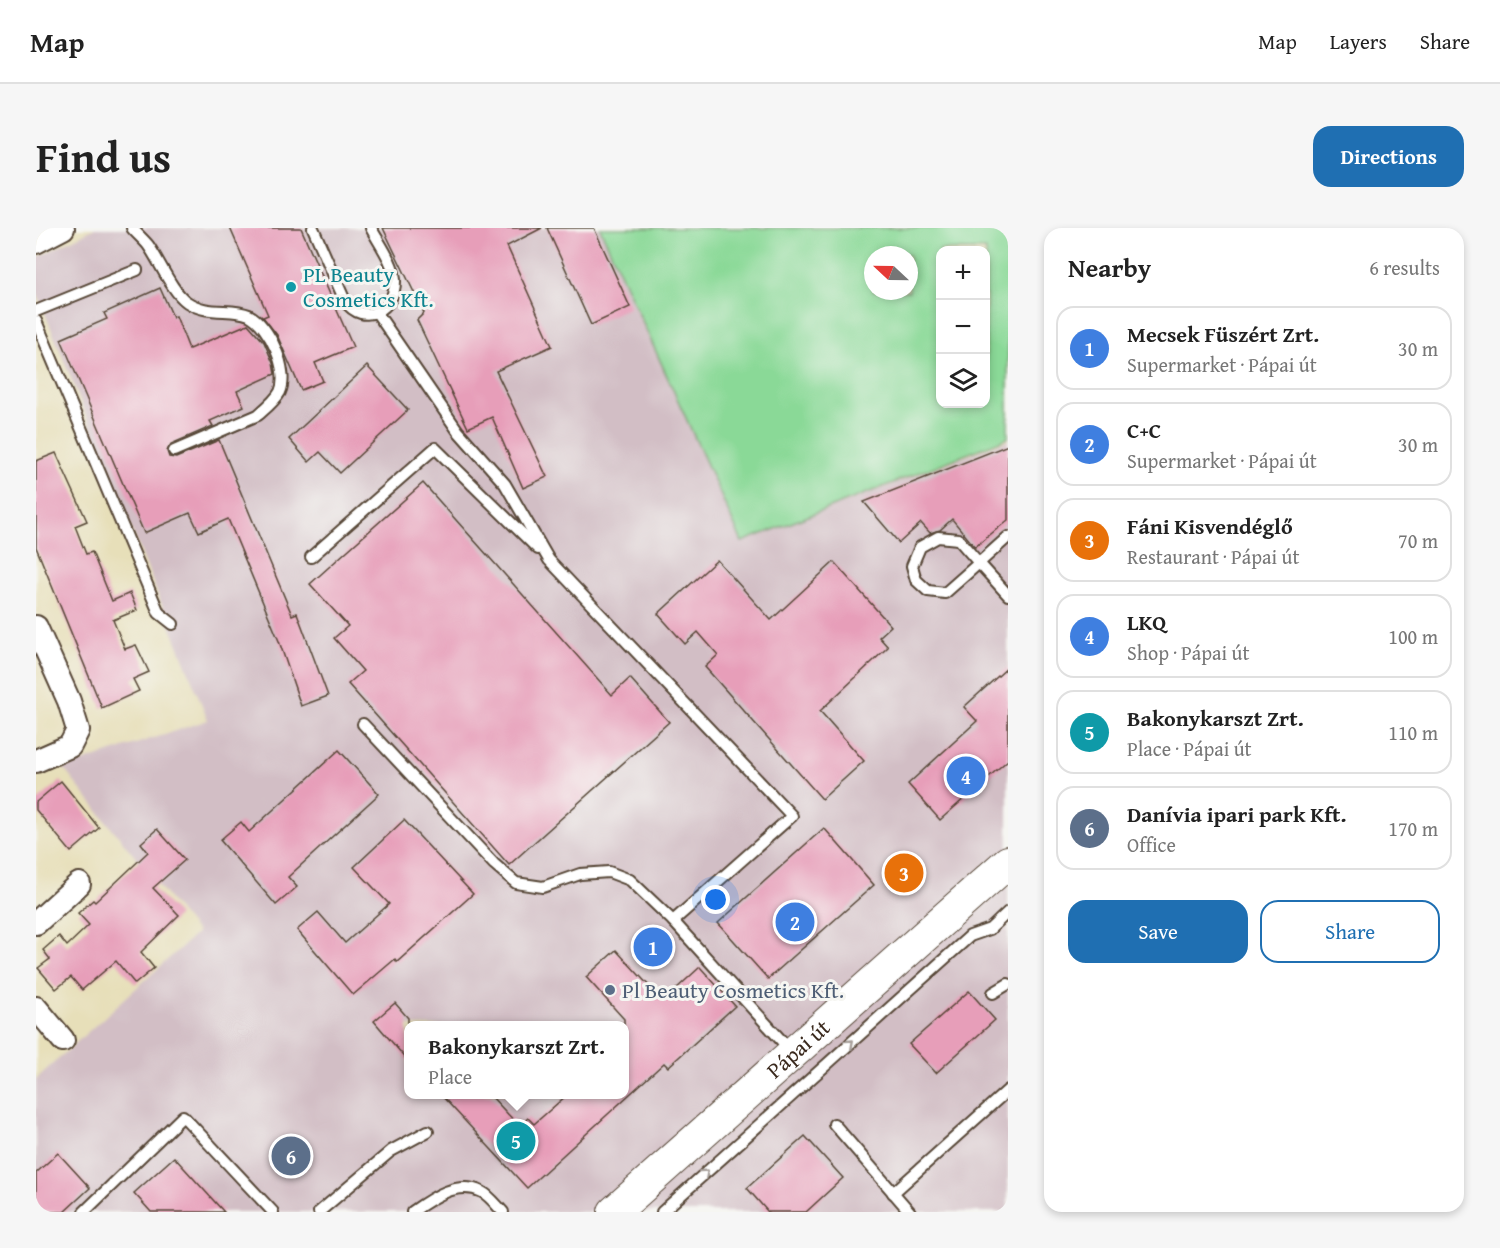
<!DOCTYPE html>
<html lang="en">
<head>
<meta charset="utf-8">
<style>
	body { margin:0; font-family:"Gentium Book Plus",serif; background:#f6f6f6; color:#222 }
	.controls { position:absolute; right:18px; top:18px; display:grid; overflow:hidden; border-radius:12px; box-shadow:0 3px 9px #0003 }
	.controls button { width:54px; height:54px; display:grid; place-items:center; padding:0; border:0; border-bottom:2px solid #e0e0e0; background:#fff; color:#222; font:30px sans-serif }
	.compass { position:absolute; left:828px; top:18px; width:54px; height:54px; border-radius:50%; background:#fff; box-shadow:0 3px 9px #0003; rotate:292deg }
	.you { position:absolute; left:680px; top:672px; width:21px; height:21px; margin:-15px; border:4px solid #fff; border-radius:50%; background:#1a73e8; box-shadow:0 0 0 9px #1a73e833 }
	.badge { display:grid; place-items:center; width:39px; height:39px; border-radius:50%; background:#1f6fb2; color:#fff; font-size:20px; font-weight:700 }
	.pin { position:absolute; translate:-50% -50%; border:3px solid #fff; box-shadow:0 2px 6px #0006 }
	.popup { position:absolute; left:368px; top:793px; width:225px; height:78px; box-sizing:border-box; display:grid; place-content:center; border-radius:12px; background:#fff; filter:drop-shadow(0 2px 4px #0005); font-size:20px; white-space:nowrap; color:#767676 }
	.popup b { font-size:22px; color:#222 }
	.popup::after { content:''; position:absolute; left:50%; top:100%; margin-left:-12px; border:12px solid transparent; border-top-color:#fff }
	.list { margin:0; padding:0; list-style:none }
	h2 { display:flex; justify-content:space-between; align-items:center; height:78px; margin:0; padding:0 24px; font-size:26px }
	h2 small { font-size:20px; font-weight:400; color:#767676 }
	.list li { display:grid; grid-template-columns:39px 1fr auto; gap:18px; align-items:center; box-sizing:border-box; height:84px; margin:0 12px 12px; padding:0 12px; border:2px solid #e0e0e0; border-radius:18px }
	.list b { display:block; font-size:22px; white-space:nowrap }
	.list p { margin:0; font-size:20px; white-space:nowrap; color:#767676 }
	.list em { font-size:20px; font-style:normal; color:#767676 }
	.actions { display:flex; gap:12px; padding:18px 24px }
	.actions a { flex:1; padding:14px 0; border:2px solid #1f6fb2; border-radius:18px; text-align:center; font-size:21px; color:#1f6fb2 }
	.actions .main { background:#1f6fb2; color:#fff }
	.icon { flex:none; width:33px; height:33px; fill:none; stroke:currentColor; stroke-width:2; stroke-linecap:round; stroke-linejoin:round }
	.map { position:relative; flex:none; width:972px; height:984px; overflow:hidden; border-radius:18px }
	header { display:flex; align-items:center; gap:36px; box-sizing:border-box; height:84px; padding:0 30px; background:#fff; border-bottom:2px solid #e0e0e0 }
	header strong { font-size:28px }
	nav { display:flex; gap:33px; margin-inline-start:auto; font-size:21px }
	.intro { display:flex; align-items:center; justify-content:space-between; box-sizing:border-box; height:144px; padding:0 36px }
	h1 { margin:0; font-size:42px }
	.button { padding:15px 27px; border-radius:18px; background:#1f6fb2; color:#fff; font-size:21px; font-weight:700 }
	main { display:flex; gap:36px; padding:0 36px }
	aside { flex:1; background:#fff; border-radius:18px; box-shadow:0 3px 9px #0003 }
	.map>svg:first-child { display:block }
	.industrial { fill:#d2bec5; fill-rule:evenodd }
	.green { fill:#8ad997; stroke:#62825a; stroke-width:1.5; fill-rule:evenodd }
	.building { fill:#e79eb9 }
	.lines { fill:none; stroke-linecap:round; stroke-linejoin:round }
	.service-casing { stroke:#554535; stroke-width:14 }
	.minor-casing { stroke:#554535; stroke-width:26 }
	.secondary-casing { stroke:#554535; stroke-width:34 }
	.service { stroke:#fff; stroke-width:10 }
	.minor { stroke:#fff; stroke-width:22 }
	.secondary { stroke:#fff; stroke-width:32 }
	.oneway { stroke:#a79f9a }
	.culture-dot { fill:#0f9aa8; stroke:#f6f6f2; stroke-width:2 }
	.service-dot { fill:#5c6f8a; stroke:#f6f6f2; stroke-width:2 }
	.labels { text-anchor:middle; stroke-width:6; stroke-linejoin:round; paint-order:stroke }
	.culture-label { font-size:22px; fill:#0d838f; stroke:#f6f6f2; text-anchor:start }
	.service-label { font-size:22px; fill:#4e5e75; stroke:#f6f6f2; text-anchor:start }
	.street-label { font-size:22px; fill:#3b2a1e; stroke:#f6f6f2 }
</style>
</head>
<body>
<header>
<strong>Map</strong>
<nav><a>Map</a><a>Layers</a><a>Share</a></nav>
</header>
<div class="intro"><h1>Find us</h1><a class="button">Directions</a></div>
<main>
<div class="map">
<svg width="972" height="984" viewBox="0 0 972 984">
	<rect width="100%" height="100%" fill="#f6f6f2"/>
	<filter id="ink" filterUnits="userSpaceOnUse"><feTurbulence type="fractalNoise" baseFrequency=".0167" numOctaves="2"/><feDisplacementMap in="SourceGraphic" scale="12" xChannelSelector="R" yChannelSelector="G"/><feConvolveMatrix kernelMatrix="1 2 1 2 8 2 1 2 1" color-interpolation-filters="sRGB"/></filter>
	<filter id="wash" filterUnits="userSpaceOnUse"><feTurbulence type="fractalNoise" baseFrequency=".008" numOctaves="4" result="noise"/><feDisplacementMap in="SourceGraphic" scale="24" xChannelSelector="R" yChannelSelector="G"/><feGaussianBlur stdDeviation="1.35" result="paint"/><feColorMatrix in="noise" values="0 0 0 0 0 0 0 0 0 0 0 0 0 0 0 0 0 1.4 0 .05"/><feComposite in="paint" operator="in"/></filter>
	<g filter="url(#wash)">
		<rect width="100%" height="100%" fill="#e7dfb9"/>
		<path class="industrial" d="M59,0H564L706,314L972,212V984H0V851L161,705L27,540L172,492L0,63V30ZM372,798H588V866H372Z"/>
		<path class="green" d="M564,0H972V210L706,314ZM904,22H950V176H904ZM837,27H873V63H837Z"/>
		<g id="blocks">
			<g class="building">
				<path d="M194,0H265L317,119L279,135L287,153L265,162L241,107L227,89L232,87Z"/>
				<path d="M347,0H506L471,18L516,118L460,143L511,249L487,260L456,189L432,200L381,92L388,85Z"/>
				<path d="M511,0H558L594,79L555,97Z"/>
				<path d="M124,60L137,89L140,88L153,121L212,96L228,114L237,135L239,146L201,163L208,178L174,193L177,198L135,216L131,223L133,229L140,230L183,212L256,387L261,385L292,468L265,478L243,413L192,291L163,304L154,285L108,305L25,111L71,91L68,85Z"/>
				<path d="M331,138L372,182L304,245L284,224L273,234L253,211Z"/>
				<path d="M972,217V292L939,319L916,291L904,302L894,305L885,295L863,315L828,274Z"/>
				<path d="M20,225L51,293L39,298L50,326L56,324L76,373L94,365L101,382L77,392L89,421L100,417L113,444L97,451L103,463L66,480L0,319V233Z"/>
				<path d="M387,255L576,467L594,450L633,494L473,637L312,456L327,443L298,410L312,398L274,356Z"/>
				<path d="M681,332L735,392L798,334L855,398L843,409L852,419L784,483L828,533L786,571L669,439L682,427L662,404L649,416L622,386Z"/>
				<path d="M972,439V532L904,592L872,556L941,493L928,479Z"/>
				<path d="M303,522L343,566L252,649L261,659L240,677L184,612L205,594L213,604Z"/>
				<path d="M25,553L63,600L35,624L0,582V574Z"/>
				<path d="M368,592L437,666L361,734L359,731L317,767L261,702L282,684L309,715L353,676L318,639Z"/>
				<path d="M788,600L838,657L732,751L682,695Z"/>
				<path d="M121,601L149,632L117,660L143,687L105,724L118,740L99,756L80,733L46,762L35,749L20,761L2,740L14,731L7,722L23,708L31,718L53,697L42,685L57,672L59,674L112,624L105,615Z"/>
				<path d="M873,623L885,637L866,653L854,638Z"/>
				<path d="M580,722L627,773L664,739L699,778L632,839L628,835L491,960L405,867H454L483,898L492,890L498,896L531,867H588V791L550,749Z"/>
				<path d="M933,763L959,792L900,845L873,816Z"/>
				<path d="M359,775L372,790V833L338,793Z"/>
				<path d="M769,908L807,950L770,984H732L711,960Z"/>
				<path d="M22,925L54,960L28,984H0V945Z"/>
				<path d="M138,929L188,984H115L98,965Z"/>
			</g>
		</g>
	</g>
	<g filter="url(#ink)">
		<use href="#blocks" fill-opacity="0" stroke="#554535" stroke-width="1.5"/>
		<g class="lines">
			<defs>
				<g id="service">
					<path d="M96,0C101,6 107,11 112,17C123,32 136,64 151,74C172,88 195,79 213,87C233,97 254,143 244,164C239,173 230,180 222,187L138,223"/>
					<path d="M277,0L309,73C327,99 360,82 359,52C358,35 343,15 335,0"/>
					<path d="M0,83L101,42"/>
					<path d="M341,85L422,203L469,256L513,332L756,588L637,693"/>
					<path d="M0,93L123,385L137,396"/>
					<path d="M902,309L922,311L943,335L909,365L892,363L880,352L876,338L884,319Z"/>
					<path d="M972,309L943,335L972,367"/>
					<path d="M275,329L399,220L502,321"/>
					<path d="M327,496L458,636L480,655L507,659L544,646L573,644L594,652L637,693L754,822"/>
					<path d="M957,765L972,756"/>
					<path d="M798,896L874,984"/>
					<path d="M857,965L972,862"/>
					<path d="M48,984L147,888L237,984"/>
					<path d="M283,984L355,923L392,903"/>
					<path d="M376,984C396,970 421,952 446,964C454,968 461,978 467,984"/>
					<path d="M626,984L934,708L954,701L972,684"/>
				</g>
				<g id="minor">
					<path d="M0,14L27,0"/>
					<path d="M0,399L33,473L42,502L34,518L0,533"/>
					<path d="M0,695L43,656"/>
					<path d="M0,780L27,812"/>
				</g>
				<g id="secondary">
					<path id="s1" d="M578,984L972,634"/>
				</g>
			</defs>
			<use href="#service" class="service-casing"/>
			<use href="#minor" class="minor-casing"/>
			<use href="#secondary" class="secondary-casing"/>
			<use href="#service" class="service"/>
			<use href="#minor" class="minor"/>
			<use href="#secondary" class="secondary"/>
		</g>
		<defs><path id="oneway-chevron" d="M-2-3.5L2.5 0L-2 3.5" fill="none" stroke-width="1.6" stroke-linecap="round" stroke-linejoin="round" transform="scale(1.5)"/></defs>
		<g class="oneway">
			<use href="#oneway-chevron" transform="translate(814 815) rotate(-42)"/>
			<use href="#oneway-chevron" transform="translate(669 945) rotate(-42)"/>
		</g>
	</g>
	<circle class="culture-dot" cx="255" cy="59" r="6"/>
	<circle class="service-dot" cx="574" cy="762" r="6"/>
	<g class="labels">
		<g class="culture-label">
			<text x="267" y="54">PL Beauty<tspan x="267" dy="25">Cosmetics Kft.</tspan></text>
		</g>
		<g class="service-label">
			<text x="586" y="770">Pl Beauty Cosmetics Kft.</text>
		</g>
		<g class="street-label">
			<text dy="8" stroke="none"><textPath href="#s1" startOffset="246">Pápai út</textPath></text>
		</g>
	</g>
</svg>
<div class="controls">
<button>+</button>
<button>−</button>
<button><svg class="icon" aria-label="layers" viewBox="0 0 24 24"><path d="M12 4l9 5-9 5-9-5zM3 14l9 5 9-5"/></svg></button>
</div>
<svg class="compass" viewBox="-18 -18 36 36"><path d="M0-13l5 13h-10z" fill="#e53935"/><path d="M0 13l5-13h-10z" fill="#767676"/></svg>
<div class="you"></div>
<div class="pin badge" style="left:617px;top:719px;background:#3f7fe0">1</div>
<div class="pin badge" style="left:759px;top:694px;background:#3f7fe0">2</div>
<div class="pin badge" style="left:868px;top:645px;background:#e8710a">3</div>
<div class="pin badge" style="left:930px;top:548px;background:#3f7fe0">4</div>
<div class="pin badge" style="left:480px;top:913px;background:#0f9aa8">5</div>
<div class="popup"><b>Bakonykarszt Zrt.</b>Place</div>
<div class="pin badge" style="left:255px;top:928px;background:#5c6f8a">6</div>
</div>
<aside>
<h2>Nearby<small>6 results</small></h2>
<ul class="list">
<li><span class="badge" style="background:#3f7fe0">1</span><div><b>Mecsek Füszért Zrt.</b><p>Supermarket · Pápai út</p></div><em>30 m</em></li>
<li><span class="badge" style="background:#3f7fe0">2</span><div><b>C+C</b><p>Supermarket · Pápai út</p></div><em>30 m</em></li>
<li><span class="badge" style="background:#e8710a">3</span><div><b>Fáni Kisvendéglő</b><p>Restaurant · Pápai út</p></div><em>70 m</em></li>
<li><span class="badge" style="background:#3f7fe0">4</span><div><b>LKQ</b><p>Shop · Pápai út</p></div><em>100 m</em></li>
<li><span class="badge" style="background:#0f9aa8">5</span><div><b>Bakonykarszt Zrt.</b><p>Place · Pápai út</p></div><em>110 m</em></li>
<li><span class="badge" style="background:#5c6f8a">6</span><div><b>Danívia ipari park Kft.</b><p>Office</p></div><em>170 m</em></li>
</ul>
<div class="actions"><a class="main">Save</a><a>Share</a></div>
</aside>
</main>
</body>
</html>
